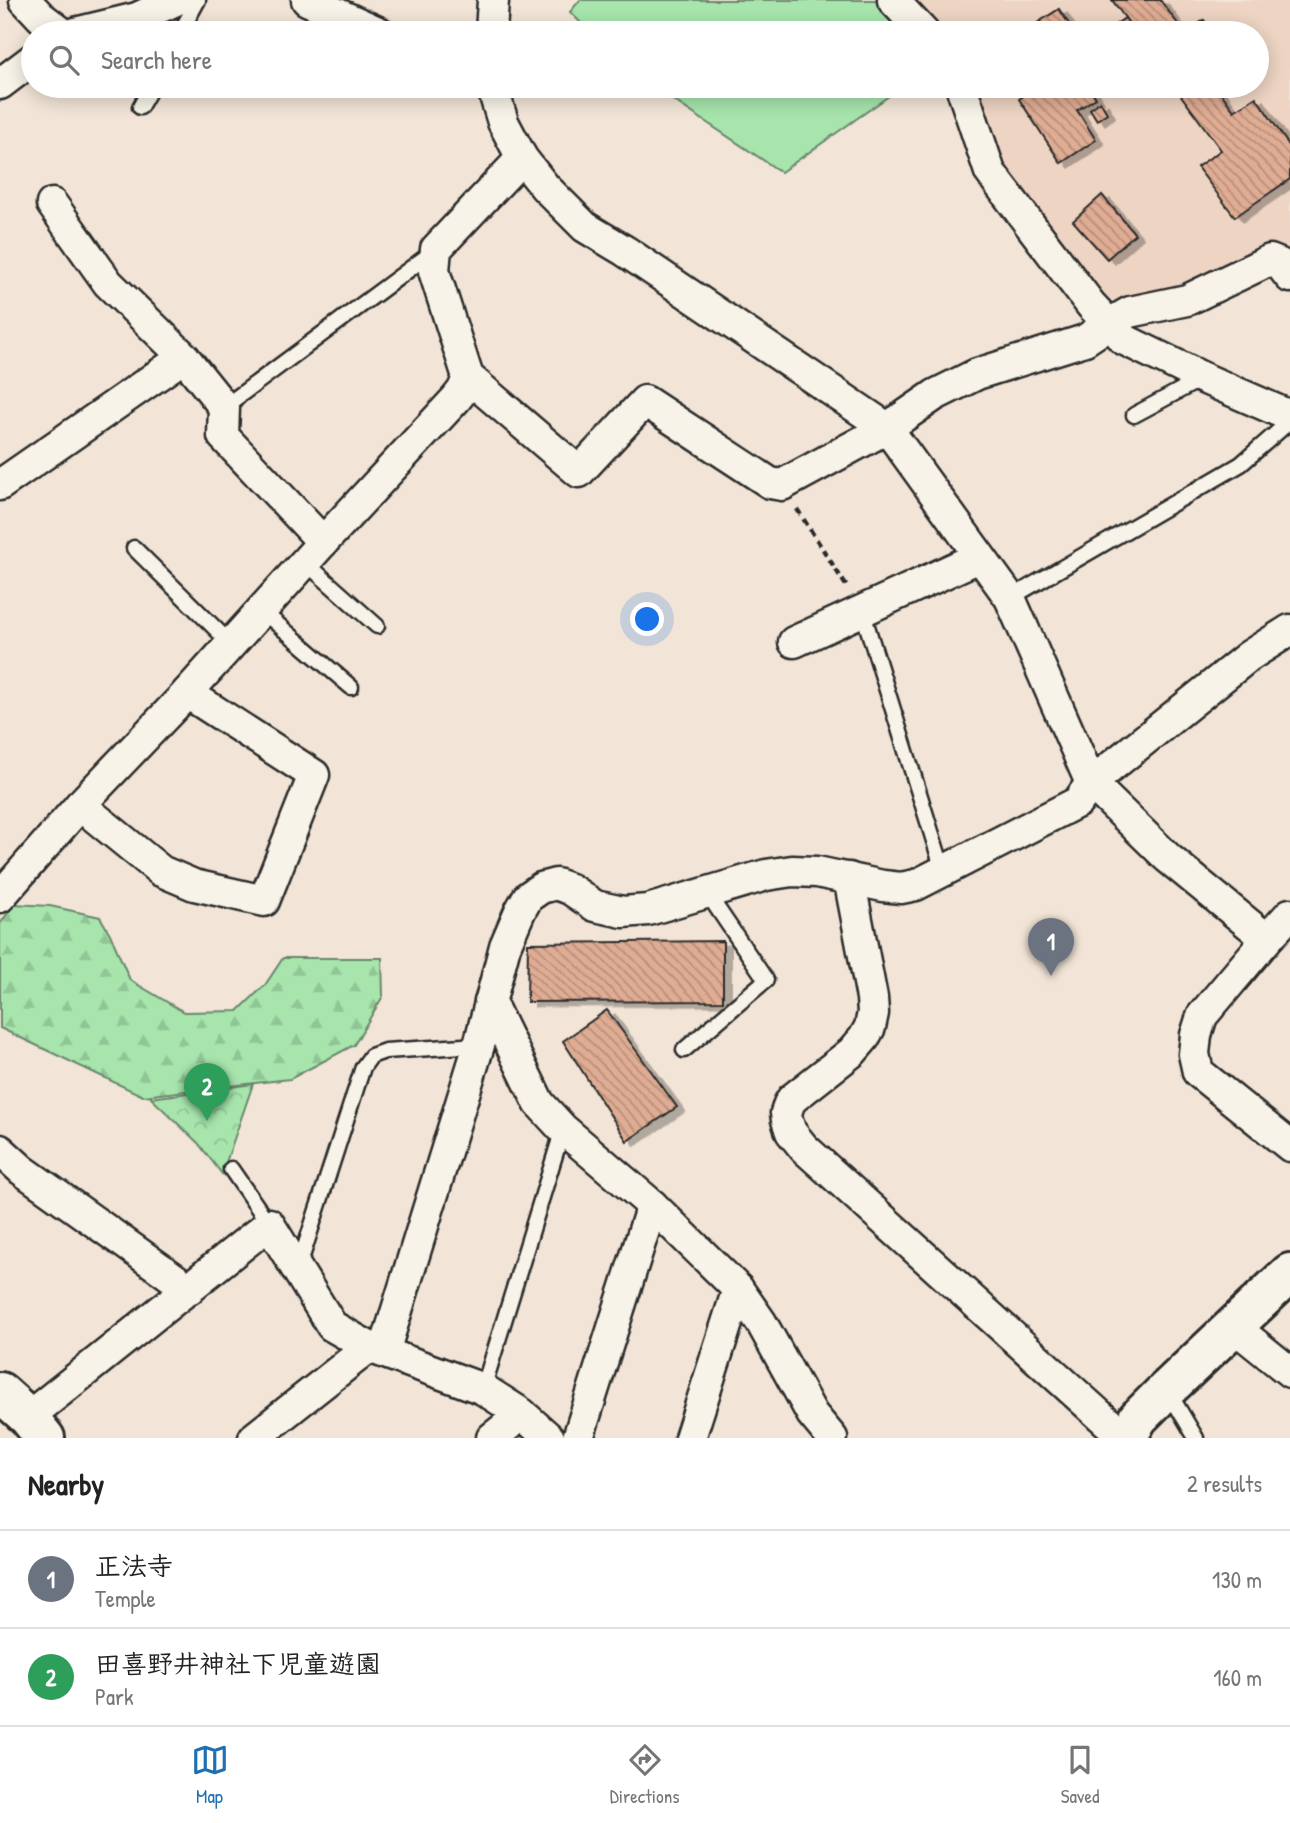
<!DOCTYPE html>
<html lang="en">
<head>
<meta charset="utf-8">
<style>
	body { margin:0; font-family:"Patrick Hand","Klee One",sans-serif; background:#f6f6f6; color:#222 }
	.you { position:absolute; left:648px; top:620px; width:24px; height:24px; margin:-18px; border:5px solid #fff; border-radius:50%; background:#1a73e8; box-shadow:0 0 0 10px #1a73e833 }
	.badge { display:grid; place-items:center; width:46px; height:46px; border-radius:50%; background:#1f6fb2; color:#fff; font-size:23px; font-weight:700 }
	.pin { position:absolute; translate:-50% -58px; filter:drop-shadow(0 2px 4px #0008) }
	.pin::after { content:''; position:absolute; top:37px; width:24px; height:21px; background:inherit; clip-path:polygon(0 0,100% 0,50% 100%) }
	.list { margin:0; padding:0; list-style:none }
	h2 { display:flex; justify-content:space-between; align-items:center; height:91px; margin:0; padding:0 28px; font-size:30px }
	h2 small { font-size:23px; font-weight:400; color:#767676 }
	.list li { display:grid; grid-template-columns:46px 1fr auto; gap:21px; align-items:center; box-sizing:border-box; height:98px; padding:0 28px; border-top:2px solid #e0e0e0 }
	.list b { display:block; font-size:26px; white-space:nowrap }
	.list p { margin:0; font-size:23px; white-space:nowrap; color:#767676 }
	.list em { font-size:23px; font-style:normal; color:#767676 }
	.icon { flex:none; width:38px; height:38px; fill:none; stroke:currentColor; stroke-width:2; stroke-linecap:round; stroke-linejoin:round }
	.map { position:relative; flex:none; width:1290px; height:1438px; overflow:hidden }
	.search { position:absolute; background:#fff; box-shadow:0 4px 18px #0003; left:21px; right:21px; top:21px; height:77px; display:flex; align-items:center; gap:18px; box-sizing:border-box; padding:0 24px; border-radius:38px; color:#767676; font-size:26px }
	.sheet { height:287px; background:#fff }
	nav { display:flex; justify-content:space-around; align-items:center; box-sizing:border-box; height:98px; border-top:2px solid #e0e0e0; background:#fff; font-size:19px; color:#767676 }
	nav a { display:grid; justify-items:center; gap:4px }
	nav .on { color:#1f6fb2 }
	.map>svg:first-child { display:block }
	.built { fill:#edd4c3 }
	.forest { fill:url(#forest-firs); stroke:#69886c; stroke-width:2 }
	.park { fill:url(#park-crowns); stroke:#69886c; stroke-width:2 }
	.garden { fill:#a7e5ad; stroke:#69886c; stroke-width:2 }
	.building { fill:url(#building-back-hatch); stroke:#2b2b2b; stroke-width:2; filter:url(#shadow) }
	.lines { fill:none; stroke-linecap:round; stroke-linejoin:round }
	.lane-casing { stroke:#2b2b2b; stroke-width:19 }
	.street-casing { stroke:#2b2b2b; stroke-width:35 }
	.secondary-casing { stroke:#2b2b2b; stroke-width:44 }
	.path { stroke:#2b2b2b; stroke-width:4.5; stroke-dasharray:7 5; stroke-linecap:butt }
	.lane { stroke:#f7f3e8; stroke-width:14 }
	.street { stroke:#f7f3e8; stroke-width:30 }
	.secondary { stroke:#f7f3e8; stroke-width:38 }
</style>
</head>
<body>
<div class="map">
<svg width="1290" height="1438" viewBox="0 0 1290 1438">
	<defs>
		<pattern id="forest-firs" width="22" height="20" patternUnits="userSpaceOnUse" patternTransform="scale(1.75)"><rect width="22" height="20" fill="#a7e5ad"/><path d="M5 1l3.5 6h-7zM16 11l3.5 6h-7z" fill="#90c595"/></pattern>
		<pattern id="park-crowns" width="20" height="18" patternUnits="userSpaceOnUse" patternTransform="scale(1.75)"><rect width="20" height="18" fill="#a7e5ad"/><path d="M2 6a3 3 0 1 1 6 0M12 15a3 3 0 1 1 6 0" fill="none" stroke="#90c595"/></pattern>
		<pattern id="building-back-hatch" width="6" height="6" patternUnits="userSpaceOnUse" patternTransform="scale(1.75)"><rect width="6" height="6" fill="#e0ad94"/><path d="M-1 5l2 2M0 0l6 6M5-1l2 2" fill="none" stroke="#b68d79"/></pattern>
		<filter id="shadow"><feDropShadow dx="8" dy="4.5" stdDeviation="0" flood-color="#0004"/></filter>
	</defs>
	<rect width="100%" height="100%" fill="#f2e5d7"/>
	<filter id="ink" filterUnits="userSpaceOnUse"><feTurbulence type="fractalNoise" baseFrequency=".0143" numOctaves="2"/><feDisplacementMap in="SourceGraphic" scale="14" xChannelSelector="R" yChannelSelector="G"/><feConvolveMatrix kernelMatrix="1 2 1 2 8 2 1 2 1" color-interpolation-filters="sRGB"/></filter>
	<g filter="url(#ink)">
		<path class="built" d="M914,0H1290V252L1287,247L1278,244L1182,289L1122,301L1101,299L1004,167L977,86H1257V33H946Z"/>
		<path class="forest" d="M14,904L50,906L100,917L110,934L130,980L184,1012L238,1011L265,985L283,958H382L383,996L354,1045L290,1079L143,1096L0,1028V924Z"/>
		<path class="park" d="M253,1084L222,1174L198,1143L151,1098Z"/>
		<g class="garden">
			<path d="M580,0H877L908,33H591L570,12Z"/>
			<path d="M652,86H903L781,172Z"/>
		</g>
		<g class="building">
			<path d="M1112,0H1160L1185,33H1136Z"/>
			<path d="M1059,9L1075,33H1022Z"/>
			<path d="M1125,18L1133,30L1129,33H1103Z"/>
			<path d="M1204,20L1214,33H1186Z"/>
			<path d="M1015,86H1089L1096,98L1077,110L1096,140L1061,163L1019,99L1022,97Z"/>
			<path d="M1174,86H1216L1234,111L1256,97L1290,147V179L1235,217L1197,167L1221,150Z"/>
			<path d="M1100,101L1107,113L1097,120L1090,109Z"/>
			<path d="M1102,195L1135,234L1107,259L1073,221Z"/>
			<path d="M723,941V1001L527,1002L528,943Z"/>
			<path d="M607,1010L677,1107L627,1141L563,1041Z"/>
		</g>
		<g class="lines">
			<defs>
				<g id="lane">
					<path d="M180,33L198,0"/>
					<path d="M140,107L152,86"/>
					<path d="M224,407L434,251"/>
					<path d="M1134,415L1203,378"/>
					<path d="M134,548L231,644"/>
					<path d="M305,562L377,626"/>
					<path d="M1010,598L1241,464L1290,421"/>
					<path d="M261,610L351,687"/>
					<path d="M862,610L943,870"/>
					<path d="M684,1050L766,980L707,893"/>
					<path d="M231,1169L269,1224"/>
					<path d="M298,1269L363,1067L371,1056L385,1051L479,1045"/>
					<path d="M483,1389L563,1129"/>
					<path d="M1168,1391L1196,1438"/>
				</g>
				<g id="street">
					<path d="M25,0L41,17L62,33"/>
					<path d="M307,0L380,33"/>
					<path d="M893,0L924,33"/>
					<path d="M75,33L137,18L176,0"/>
					<path d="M491,33L493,0"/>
					<path d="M0,84L33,59"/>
					<path d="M492,86L503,122L522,158L545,187L585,227L625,251L887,428L1010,598L1091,783L1168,858L1267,939"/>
					<path d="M961,86L990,172L1091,305L1123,339L1203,378L1290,416"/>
					<path d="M52,204L108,283L184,357"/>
					<path d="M468,377L579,472L645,401L770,483L782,485L887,428L935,395L977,374L1085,340L1109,324L1130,312L1187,300L1270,260L1280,264L1290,277"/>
					<path d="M0,485L184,357L224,407L223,436L323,542"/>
					<path d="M794,642L979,557"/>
					<path d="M80,805L161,871L194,885L264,901L314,775L187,693"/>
					<path d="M849,878L872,998L873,1013L870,1027L864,1038L852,1052L792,1099L789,1104L786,1113L787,1120L791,1132L804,1148L1125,1438"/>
					<path d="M0,897L80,805L187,693L323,542L456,399L463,390L468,377L434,271L436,249L522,158"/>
					<path d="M1290,914L1267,939L1202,1016L1196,1035L1194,1054L1198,1072L1290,1146"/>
					<path d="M490,1002L539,1103L563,1129L652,1205L738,1289L761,1322L812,1414L832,1438"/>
					<path d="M0,1150L22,1170L189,1289"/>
					<path d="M1233,1326L1290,1372"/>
					<path d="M384,1352L479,1045L505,946L520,911L528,897L541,888L556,884L570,889L595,906L623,912L648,910L766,875L792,871L817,872L883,886L901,888L916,885L1078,802L1091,783L1249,656L1290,630"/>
					<path d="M28,1417L269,1224L332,1326L369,1347L483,1389L522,1414L549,1438"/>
					<path d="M254,1438L369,1347"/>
					<path d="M492,1438L522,1414"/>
					<path d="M578,1438L652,1205"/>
					<path d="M690,1438L738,1289"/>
				</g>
				<g id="secondary">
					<path d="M0,1392L28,1417L45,1438"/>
					<path d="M1127,1438L1138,1418L1167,1389L1290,1273"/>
				</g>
			</defs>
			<use href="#lane" class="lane-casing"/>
			<use href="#street" class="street-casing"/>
			<use href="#secondary" class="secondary-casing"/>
			<path class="path" d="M797,509L847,587"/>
			<use href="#lane" class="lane"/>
			<use href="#street" class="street"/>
			<use href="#secondary" class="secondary"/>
		</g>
	</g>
</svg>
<div class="you"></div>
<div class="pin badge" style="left:1051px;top:976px;background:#6b7280">1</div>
<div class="pin badge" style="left:207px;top:1121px;background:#2e9e5b">2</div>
<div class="search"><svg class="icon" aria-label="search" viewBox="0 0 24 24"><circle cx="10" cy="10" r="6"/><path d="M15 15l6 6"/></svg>Search here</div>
</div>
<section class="sheet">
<h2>Nearby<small>2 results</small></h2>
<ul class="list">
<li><span class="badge" style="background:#6b7280">1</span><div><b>正法寺</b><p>Temple</p></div><em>130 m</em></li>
<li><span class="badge" style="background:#2e9e5b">2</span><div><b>田喜野井神社下児童遊園</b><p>Park</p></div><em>160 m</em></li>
</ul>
</section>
<nav>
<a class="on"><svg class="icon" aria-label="map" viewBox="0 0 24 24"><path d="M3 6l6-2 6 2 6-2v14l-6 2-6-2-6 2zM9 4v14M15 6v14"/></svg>Map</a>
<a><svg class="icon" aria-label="directions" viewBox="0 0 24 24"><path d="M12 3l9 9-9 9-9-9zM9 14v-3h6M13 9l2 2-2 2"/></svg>Directions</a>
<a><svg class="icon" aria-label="saved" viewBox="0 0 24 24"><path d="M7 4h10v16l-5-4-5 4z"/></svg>Saved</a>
</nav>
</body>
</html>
